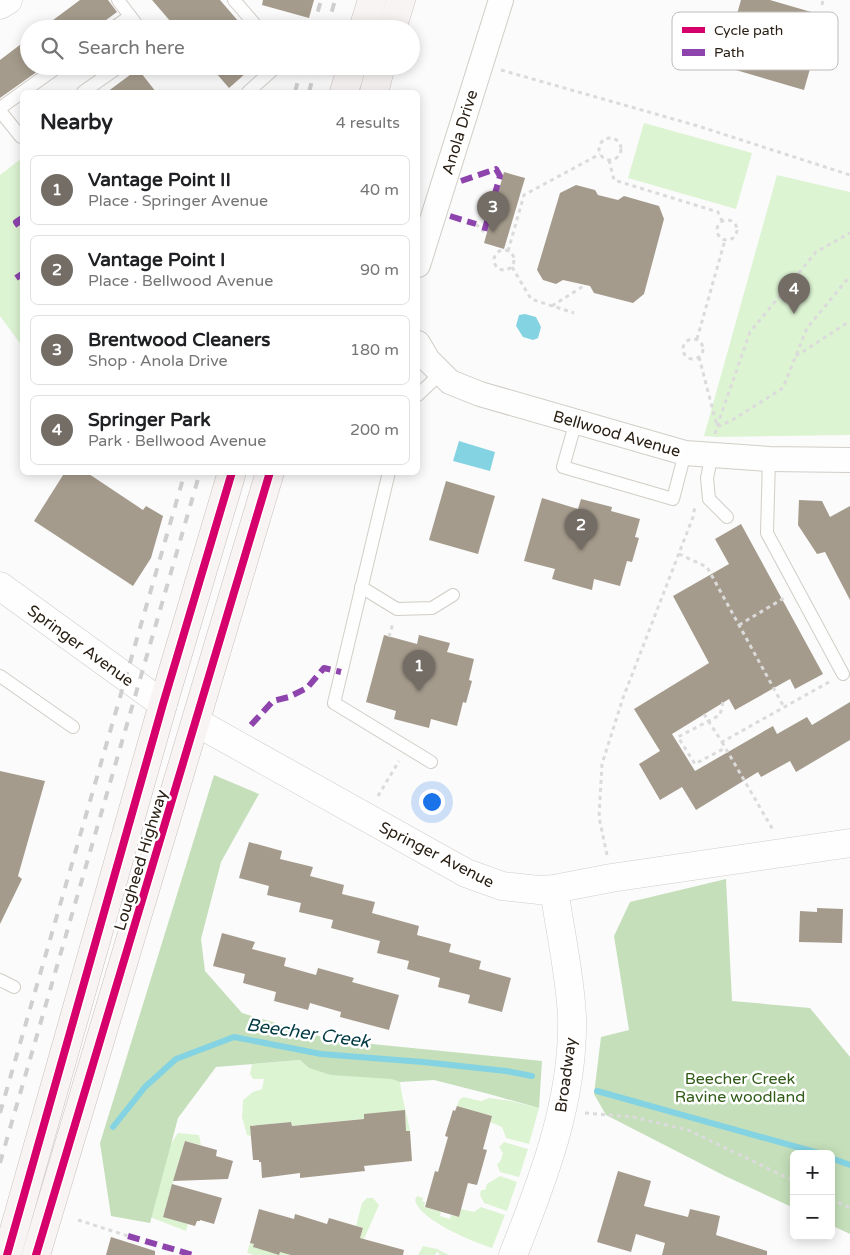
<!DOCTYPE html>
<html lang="en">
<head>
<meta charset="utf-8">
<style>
	body { margin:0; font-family:"Varela Round",sans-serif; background:#f2f2f2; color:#202124 }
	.controls { position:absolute; right:15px; bottom:15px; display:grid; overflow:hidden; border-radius:8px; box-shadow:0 2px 12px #0003 }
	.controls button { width:45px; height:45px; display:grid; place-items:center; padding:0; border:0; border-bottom:1px solid #e0e0e0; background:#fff; color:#202124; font:25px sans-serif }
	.you { position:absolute; left:431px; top:801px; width:18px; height:18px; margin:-12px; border:4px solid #fff; border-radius:50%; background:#1a73e8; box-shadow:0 0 0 8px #1a73e833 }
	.badge { display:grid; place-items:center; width:32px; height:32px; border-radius:50%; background:#736d66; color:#fff; font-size:16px; font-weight:700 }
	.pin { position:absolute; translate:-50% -41px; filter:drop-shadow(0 1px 2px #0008) }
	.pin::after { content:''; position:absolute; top:26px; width:18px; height:15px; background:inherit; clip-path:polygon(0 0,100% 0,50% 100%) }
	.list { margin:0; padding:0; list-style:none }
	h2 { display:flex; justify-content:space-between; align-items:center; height:65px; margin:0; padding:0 20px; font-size:21px }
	h2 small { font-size:16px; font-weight:400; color:#757577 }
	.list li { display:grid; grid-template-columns:32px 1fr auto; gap:15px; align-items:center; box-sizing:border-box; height:70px; margin:0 10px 10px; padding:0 10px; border:1px solid #e0e0e0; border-radius:8px }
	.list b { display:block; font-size:19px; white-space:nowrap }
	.list p { margin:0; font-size:16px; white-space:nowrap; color:#757577 }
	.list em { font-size:16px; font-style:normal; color:#757577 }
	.icon { flex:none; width:28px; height:28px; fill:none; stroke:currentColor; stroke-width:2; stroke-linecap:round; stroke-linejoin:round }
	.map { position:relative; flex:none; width:850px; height:1255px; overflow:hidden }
	.search { position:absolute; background:#fff; box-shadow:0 2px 12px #0003; left:20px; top:20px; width:400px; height:55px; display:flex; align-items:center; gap:12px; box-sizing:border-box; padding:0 18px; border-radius:28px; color:#757577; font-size:19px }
	.panel { position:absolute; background:#fff; box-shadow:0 2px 12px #0003; left:20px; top:90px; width:400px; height:385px; border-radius:8px }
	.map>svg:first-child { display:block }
	.green { fill:#ddf4d3 }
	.forest { fill:#c5dfba }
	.water { fill:#84d3e2 }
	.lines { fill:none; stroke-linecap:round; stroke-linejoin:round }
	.stream { stroke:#84d3e2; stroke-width:6 }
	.building { fill:#a59b8c }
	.service-casing { stroke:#d2cdc7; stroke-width:14 }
	.minor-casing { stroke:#d2cdc7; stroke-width:26 }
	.tertiary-casing { stroke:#d2cdc7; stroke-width:29 }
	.primary-casing { stroke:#c7c0be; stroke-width:29 }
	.path { stroke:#dcdbdb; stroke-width:3; stroke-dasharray:4 4; stroke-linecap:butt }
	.service { stroke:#fefefe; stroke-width:12 }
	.minor { stroke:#fefefe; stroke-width:24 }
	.tertiary { stroke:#fefefe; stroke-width:28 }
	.primary { stroke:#f8f4f3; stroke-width:28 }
	.rail { stroke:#d0cfcf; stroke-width:4; stroke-dasharray:9 9; stroke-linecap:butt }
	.quiet { stroke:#8e44ad; stroke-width:6; stroke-dasharray:12 6; stroke-linecap:butt }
	.cycleway-casing { stroke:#fff; stroke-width:11 }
	.cycleway { stroke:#d6006c; stroke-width:8 }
	.labels { text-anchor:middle; stroke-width:5; stroke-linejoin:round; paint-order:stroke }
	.street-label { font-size:16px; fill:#2a2015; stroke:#fff }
	.park-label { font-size:16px; fill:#305c18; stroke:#fff }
	.water-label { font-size:18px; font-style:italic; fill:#033a43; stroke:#fff }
	.key { fill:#fff; stroke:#bfbcb9; stroke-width:1 }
	.key-label { font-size:14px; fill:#2a2015 }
</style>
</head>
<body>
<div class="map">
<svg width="850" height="1255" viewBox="0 0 850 1255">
	<rect width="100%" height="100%" fill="#fbfbfb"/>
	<g class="green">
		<path d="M644,123L752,153L736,209L628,178Z"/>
		<path d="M22,158V346L0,316V175Z"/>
		<path d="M777,175L850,192V435L717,437L704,436Z"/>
		<path d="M300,1060L309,1068L391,1079L400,1082C402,1099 407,1114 410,1131H406L405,1111L364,1119L292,1126L291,1122L250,1126L251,1136L247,1135L242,1117L243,1100L253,1092L262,1089L264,1079H253L250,1074L252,1064Z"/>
		<path d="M463,1097L481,1101L489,1098L511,1101L539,1108L529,1144L506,1138L502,1127L490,1122L492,1116L457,1106L459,1100Z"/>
		<path d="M178,1133L199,1135L201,1145L185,1141L163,1216L188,1224L186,1231L150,1217L154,1170Z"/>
		<path d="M504,1142L528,1149L519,1177L500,1172L497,1164L500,1162L503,1153L499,1147Z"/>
		<path d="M500,1176L517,1182L507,1211L484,1203L480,1195L481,1190H485L487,1184Z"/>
		<path d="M417,1196L423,1198L422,1201L425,1202L424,1207L441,1212L440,1216L450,1219L451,1215L459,1217L461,1209L474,1212L481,1207L505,1215L492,1248C474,1242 420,1221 415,1200Z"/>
		<path d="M367,1198H373L379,1205L364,1239L360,1238L363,1228L356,1226L362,1203Z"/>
		<path d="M250,1243L285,1253L306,1255H254L247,1253Z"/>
		<path d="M423,1246L437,1249L449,1255H439V1253L437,1252L435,1255H418Z"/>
	</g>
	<g class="forest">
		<path d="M214,775L259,794L221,862L201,939L205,971L242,1013L332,1040L542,1061L539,1108L489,1094L434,1080L400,1082L391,1079L331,1075L309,1068L300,1060L216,1067L178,1118L150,1223L111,1216L100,1143Z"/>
		<path d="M726,879L732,1001L810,1008L850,1057V1234L831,1225V1154H794V1208L725,1176L606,1115L594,1094L601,1037L629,1030L614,936L630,902Z"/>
	</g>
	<g class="water">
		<path d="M525,314L536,317L541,327L538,338L533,340L523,337L516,326L519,315Z"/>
		<path d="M459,441L495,452L490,471L453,461Z"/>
	</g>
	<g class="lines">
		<g class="stream">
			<path d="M597,1091L822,1154"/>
			<path d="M113,1127L145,1087L176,1059L234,1037L321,1054L423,1062L506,1071L532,1076"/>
			<path d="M831,1158L850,1165"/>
		</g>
	</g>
	<g class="building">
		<path d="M80,0H108L117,12L94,29H41Z"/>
		<path d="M152,0H220L245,29H177Z"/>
		<path d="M263,0H314L309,18L262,5Z"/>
		<path d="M741,0H770L825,16L804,90L722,66Z"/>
		<path d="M29,38V66H45L0,98V60Z"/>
		<path d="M210,66H254L229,88Z"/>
		<path d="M138,69L156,92H107Z"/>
		<path d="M504,172L525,178L504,249L484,243Z"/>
		<path d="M576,185L595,190L598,195L618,200L624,196L659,206L664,219L644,294L633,303L594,293L590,286L563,280L556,284L543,280L537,270L560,193Z"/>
		<path d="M65,472H86L143,510L146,506L163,516L151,558L133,586L34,521Z"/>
		<path d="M446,481L495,496L478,554L429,540Z"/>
		<path d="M542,498L578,509L581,499L612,507L611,511L640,519L635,537L639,538L632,562L627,561L620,586L594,579L592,590L552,579L555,569L524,561Z"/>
		<path d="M799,500L822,501L830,517L850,506V600L825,552L817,554L798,525Z"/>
		<path d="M741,524L823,674L795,689L790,679L735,710L729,699L672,734L695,771L773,726L777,734L807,717L812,725L850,702V740L796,772L790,761L761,777L758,772L696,810L682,787L660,800L639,764L660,751L634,709L709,663L673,596L729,564L715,539Z"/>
		<path d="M384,635L417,644L419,635L450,643L447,652L474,659L469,680L472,681L466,703L463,702L457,726L431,719L429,728L394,719L396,711L366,702Z"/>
		<path d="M0,771L45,781L18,876L22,879L0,924Z"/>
		<path d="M249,842L282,851L280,859L313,867L310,876L344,885L342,894L375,902L372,913L419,926L417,935L451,944L449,952L481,961L479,969L511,978L502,1012L468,1003L470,995L438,987L440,978L407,969L409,961L377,953L380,941L331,928L333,920L299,912L301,903L267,895L269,886L239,878Z"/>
		<path d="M817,908L843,909L842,943L799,942L800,911L817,912Z"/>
		<path d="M222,933L255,942L252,949L286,958L284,966L316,975L318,968L354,978L352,982L399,995L389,1030L340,1017L341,1012L310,1003L308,1010L274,1001L276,992L243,983L245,974L213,966Z"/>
		<path d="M457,1106L492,1116L483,1149L487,1150L477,1185L468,1183L459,1217L425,1207L435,1171L438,1172L448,1137L445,1136L453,1110L455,1111Z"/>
		<path d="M405,1110L406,1131H410L412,1161L364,1166L365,1171L300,1178V1173L262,1178L261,1162H259V1160H253L250,1126L291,1122L292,1126L364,1119V1114Z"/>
		<path d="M185,1141L217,1150L216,1156L233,1161L228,1179L173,1181Z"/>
		<path d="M618,1171L651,1181L644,1206L688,1217L690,1209L720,1216L716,1235L767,1251V1255H662L665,1243L636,1234L631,1252L597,1242Z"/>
		<path d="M172,1184L222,1198L214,1224L200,1220V1221H197L195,1226L163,1217Z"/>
		<path d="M259,1209L294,1219L295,1214L327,1224L329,1218L363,1228L360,1238L404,1250L403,1255H291L280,1252L279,1255L253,1247L254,1244L250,1243Z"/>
		<path d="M111,1237L155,1251V1255H106Z"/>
	</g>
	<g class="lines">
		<defs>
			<g id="service">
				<path d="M118,0L140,29"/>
				<path d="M234,0L259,29"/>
				<path d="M112,29L130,16"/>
				<path d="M83,92L120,66"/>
				<path d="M248,92L277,66"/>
				<path d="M0,108L59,66"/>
				<path d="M0,111L21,137L22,136"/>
				<path d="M418,395L441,373"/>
				<path d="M576,421L563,467L673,499L685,453"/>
				<path d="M712,454L707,478L709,499L727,517"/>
				<path d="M769,459L767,533L843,674"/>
				<path d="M389,472L334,703L431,762"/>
				<path d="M361,587L397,609L432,608L453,595"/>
				<path d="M0,676L73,727"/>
				<path d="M0,980L14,987"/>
			</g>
			<g id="minor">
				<path d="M418,265L501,0"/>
				<path d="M418,343L428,360L450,382L480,394L685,453L769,459L850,460"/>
			</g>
			<g id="tertiary">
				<path d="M0,5L8,0"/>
				<path d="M0,586L163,704"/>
				<path d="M196,722L466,873L502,886L539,890L554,889L611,878L850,843"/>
				<path d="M513,1255C543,1180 574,1100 572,1017C570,974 560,931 554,889"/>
			</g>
			<g id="primary">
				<path d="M363,29L372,0"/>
				<path d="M392,29L401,0"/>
				<path d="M344,92L352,66"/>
				<path d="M374,92L381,66"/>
				<path d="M7,1255L163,704L232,472"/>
				<path d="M36,1255L270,472"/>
			</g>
		</defs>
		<use href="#service" class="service-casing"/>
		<use href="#minor" class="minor-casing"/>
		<use href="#tertiary" class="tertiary-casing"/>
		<use href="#primary" class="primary-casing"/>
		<g class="path">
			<path d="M822,5L823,0"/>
			<path d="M501,70L698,126L850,175"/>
			<circle cx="610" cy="149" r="11"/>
			<path d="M609,160L614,180L718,212L722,221"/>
			<circle cx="727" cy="230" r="10"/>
			<path d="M476,224L484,232"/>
			<circle cx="504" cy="260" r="10"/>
			<path d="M508,251L524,195L600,154"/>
			<path d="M512,267L531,299L574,313"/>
			<path d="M552,306L585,285"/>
			<circle cx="693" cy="349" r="10"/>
			<path d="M697,339L725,240"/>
			<path d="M796,356L850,321"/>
			<path d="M699,357L717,426"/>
			<path d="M717,426L750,332L816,252L850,233"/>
			<path d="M715,434L717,427L734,419L783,388L807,328L850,276"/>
			<path d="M679,554L707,567L784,707"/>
			<path d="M739,625L784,598"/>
			<path d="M389,637L393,623"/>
			<path d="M723,702L720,715L678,737L695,764L725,748"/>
			<path d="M704,714L722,742L829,682"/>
			<path d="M722,742L773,830"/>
			<path d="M378,796L399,761"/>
			<path d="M607,855L599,817L602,764L623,698L693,517L695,506"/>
			<path d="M585,1113L633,1117L688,1130L794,1181"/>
			<path d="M831,1199L850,1208"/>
			<path d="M78,1220L128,1236"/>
		</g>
		<use href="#service" class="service"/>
		<use href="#minor" class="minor"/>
		<use href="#tertiary" class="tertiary"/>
		<use href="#primary" class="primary"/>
		<g class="rail">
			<path d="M313,29L321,0"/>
			<path d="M327,29L335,0"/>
			<path d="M295,92L302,66"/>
			<path d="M309,92L316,66"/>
			<path d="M0,1113L185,472"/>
			<path d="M0,1163L200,472"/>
		</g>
		<g class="quiet">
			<path d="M461,181L496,169L500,176L484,232"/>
			<path d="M450,216L476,224"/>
			<path d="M22,218L16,222L22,231"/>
			<path d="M16,278L22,274"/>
			<path d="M251,725L273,701L289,697L307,688L324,668L341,672"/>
			<path d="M128,1236L193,1255"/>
		</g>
		<defs>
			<g id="cycleway">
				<path d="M7,1255L163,704L232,472"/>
				<path d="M36,1255L270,472"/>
			</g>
		</defs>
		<use href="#cycleway" class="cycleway-casing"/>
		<use href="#cycleway" class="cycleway"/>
	</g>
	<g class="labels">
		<g class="street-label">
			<text transform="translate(459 132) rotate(-73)" y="6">Anola Drive</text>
			<text transform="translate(617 433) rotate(16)" y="6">Bellwood Avenue</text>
			<text transform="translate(81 645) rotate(36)" y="6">Springer Avenue</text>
			<text transform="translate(437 854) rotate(27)" y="6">Springer Avenue</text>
			<text transform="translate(140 860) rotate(-73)" y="6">Lougheed Highway</text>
			<text transform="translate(565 1075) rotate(-82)" y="6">Broadway</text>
		</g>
		<g class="park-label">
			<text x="740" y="1084">Beecher Creek<tspan x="740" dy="18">Ravine woodland</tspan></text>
		</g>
		<g class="water-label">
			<text transform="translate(308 1033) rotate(8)" y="6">Beecher Creek</text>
		</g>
	</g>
	<rect x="672" y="12" width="166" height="58" rx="8" class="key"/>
	<rect x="682" y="27" width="23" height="6" fill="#d6006c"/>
	<rect x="682" y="49" width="23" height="7" fill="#8e44ad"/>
	<g class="key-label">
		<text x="714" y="35">Cycle path</text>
		<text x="714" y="57">Path</text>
	</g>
</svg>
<div class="controls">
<button>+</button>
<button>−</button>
</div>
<div class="you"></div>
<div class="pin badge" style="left:419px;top:691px">1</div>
<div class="pin badge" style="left:581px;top:550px">2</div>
<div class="pin badge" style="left:493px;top:232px">3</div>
<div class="pin badge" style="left:794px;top:314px">4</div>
<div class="search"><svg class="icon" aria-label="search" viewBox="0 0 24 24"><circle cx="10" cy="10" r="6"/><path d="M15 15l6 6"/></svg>Search here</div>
<section class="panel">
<h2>Nearby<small>4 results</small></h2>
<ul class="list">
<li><span class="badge">1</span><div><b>Vantage Point II</b><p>Place · Springer Avenue</p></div><em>40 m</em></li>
<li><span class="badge">2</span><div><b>Vantage Point I</b><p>Place · Bellwood Avenue</p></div><em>90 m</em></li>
<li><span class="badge">3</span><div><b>Brentwood Cleaners</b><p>Shop · Anola Drive</p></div><em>180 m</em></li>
<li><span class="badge">4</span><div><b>Springer Park</b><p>Park · Bellwood Avenue</p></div><em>200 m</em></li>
</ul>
</section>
</div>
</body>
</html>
